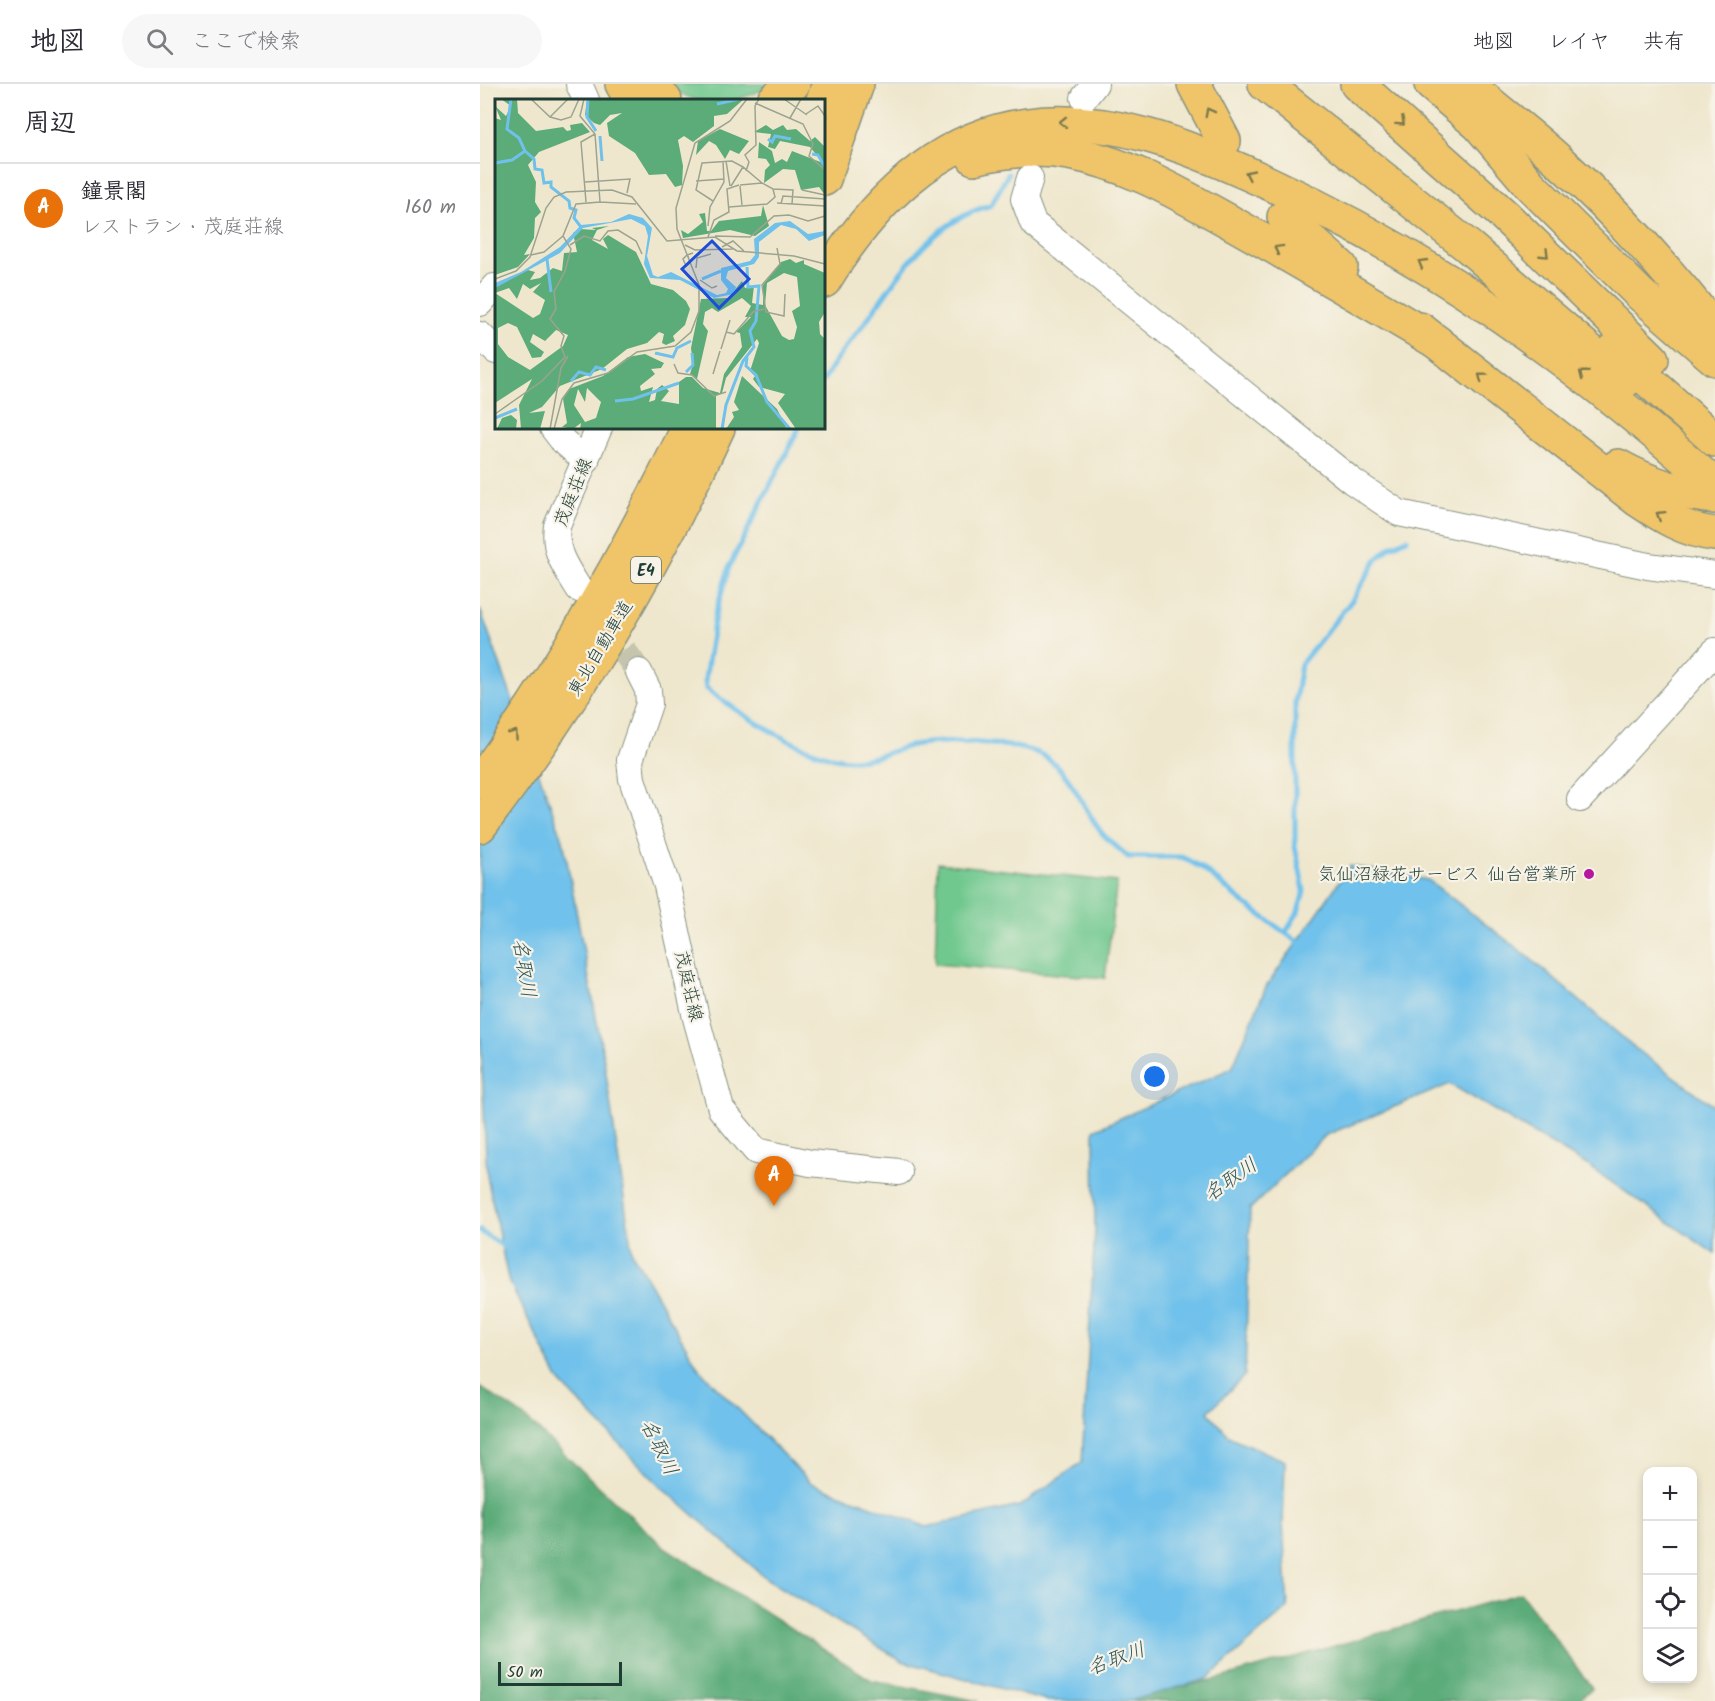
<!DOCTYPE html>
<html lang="ja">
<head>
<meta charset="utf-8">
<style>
	body { margin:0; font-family:Kalam,"Klee One",sans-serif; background:#f7f7f7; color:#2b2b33 }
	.controls { position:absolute; right:18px; bottom:18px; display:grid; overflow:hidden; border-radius:12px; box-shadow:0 3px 9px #0003 }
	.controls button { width:54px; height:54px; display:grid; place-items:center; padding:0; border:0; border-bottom:2px solid #e1e1e2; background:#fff; color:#2b2b33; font:30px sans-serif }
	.scale { position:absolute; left:18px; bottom:15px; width:124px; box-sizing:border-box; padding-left:6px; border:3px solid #1f3d34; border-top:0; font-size:16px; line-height:21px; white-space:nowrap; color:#1f3d34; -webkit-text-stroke:4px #f7f3e8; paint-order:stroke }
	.you { position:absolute; left:675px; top:993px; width:21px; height:21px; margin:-15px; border:4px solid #fff; border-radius:50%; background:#1a73e8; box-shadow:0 0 0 9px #1a73e833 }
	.badge { display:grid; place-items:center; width:39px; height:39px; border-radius:50%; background:#b5179e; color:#fff; font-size:20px; font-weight:700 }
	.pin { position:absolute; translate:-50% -50px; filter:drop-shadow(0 2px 3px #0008) }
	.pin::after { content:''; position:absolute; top:32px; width:21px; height:18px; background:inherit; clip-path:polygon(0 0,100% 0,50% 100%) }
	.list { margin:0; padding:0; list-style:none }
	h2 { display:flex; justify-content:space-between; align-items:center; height:78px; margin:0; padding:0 24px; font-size:26px }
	h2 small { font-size:20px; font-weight:400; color:#7c7c81 }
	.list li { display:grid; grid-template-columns:39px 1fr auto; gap:18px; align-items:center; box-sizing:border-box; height:90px; padding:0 24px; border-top:2px solid #e1e1e2 }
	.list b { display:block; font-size:22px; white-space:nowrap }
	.list p { margin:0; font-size:20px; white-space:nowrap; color:#7c7c81 }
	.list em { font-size:20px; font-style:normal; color:#7c7c81 }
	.icon { flex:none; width:33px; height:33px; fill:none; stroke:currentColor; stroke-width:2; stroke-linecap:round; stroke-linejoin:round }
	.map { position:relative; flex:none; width:1235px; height:1617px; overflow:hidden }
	header { display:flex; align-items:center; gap:36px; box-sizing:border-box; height:84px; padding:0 30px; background:#fff; border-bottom:2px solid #e1e1e2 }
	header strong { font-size:28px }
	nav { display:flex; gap:33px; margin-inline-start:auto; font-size:21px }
	.search { width:420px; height:54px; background:#f7f7f7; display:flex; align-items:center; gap:15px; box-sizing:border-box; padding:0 21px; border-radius:33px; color:#7c7c81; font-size:22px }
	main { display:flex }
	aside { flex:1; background:#fff }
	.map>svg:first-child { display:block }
	.green { fill:#70c88e; stroke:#488261; stroke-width:1.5 }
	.forest { fill:#5cac79; stroke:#3e7456; stroke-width:1.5 }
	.water { fill:#6fc1eb; stroke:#477f90; stroke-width:1.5 }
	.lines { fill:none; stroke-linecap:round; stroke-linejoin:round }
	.stream { stroke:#6fc1eb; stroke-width:5 }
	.minor-tunnel { stroke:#c5c5ae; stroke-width:26; stroke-dasharray:26 13; stroke-linecap:butt }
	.minor-casing { stroke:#879280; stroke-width:28 }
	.highway-casing { stroke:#879280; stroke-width:36 }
	.minor { stroke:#fff; stroke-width:26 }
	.highway { stroke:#f0c469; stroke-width:33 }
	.oneway { stroke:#7d7a4c }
	.poi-dot { fill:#b5179e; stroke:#f7f3e8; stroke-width:2 }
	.labels { text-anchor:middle; stroke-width:4.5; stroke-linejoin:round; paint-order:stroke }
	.shield { fill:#f7f3e8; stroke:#60746a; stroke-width:1.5 }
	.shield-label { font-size:16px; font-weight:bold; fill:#1f3d34 }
	.street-label { font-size:18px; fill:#1f3d34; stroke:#f7f3e8 }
	.poi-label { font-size:18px; fill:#1f3d34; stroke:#f7f3e8; text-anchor:end }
	.water-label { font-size:20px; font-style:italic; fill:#2f5759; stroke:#f7f3e8 }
	.inset-river { fill:none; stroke:#6fc1eb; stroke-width:3 }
	.inset-road { fill:none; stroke:#9ca390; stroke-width:1.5 }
	.view { fill:#1d4ed8; fill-opacity:0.15; stroke:#1d4ed8; stroke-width:3 }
	.inset-edge { fill:none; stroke:#1f3d34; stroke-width:3 }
</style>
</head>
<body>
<header>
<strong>地図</strong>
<div class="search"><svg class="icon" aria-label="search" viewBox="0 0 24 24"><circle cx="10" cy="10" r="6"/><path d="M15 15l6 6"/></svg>ここで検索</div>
<nav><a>地図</a><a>レイヤ</a><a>共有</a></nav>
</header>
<main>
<aside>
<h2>周辺<small></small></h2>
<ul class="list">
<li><span class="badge" style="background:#e8710a">A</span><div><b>鐘景閣</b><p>レストラン · 茂庭荘線</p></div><em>160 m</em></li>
</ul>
</aside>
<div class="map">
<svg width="1235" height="1617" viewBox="0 0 1235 1617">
	<rect width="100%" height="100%" fill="#f7f3e8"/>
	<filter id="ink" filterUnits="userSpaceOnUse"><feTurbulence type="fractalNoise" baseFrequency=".0167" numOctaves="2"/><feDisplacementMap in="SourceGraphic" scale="12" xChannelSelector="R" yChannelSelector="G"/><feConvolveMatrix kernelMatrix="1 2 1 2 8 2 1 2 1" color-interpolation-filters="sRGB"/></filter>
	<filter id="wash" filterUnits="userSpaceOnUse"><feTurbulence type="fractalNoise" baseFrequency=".008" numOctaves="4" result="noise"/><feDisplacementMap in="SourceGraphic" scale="24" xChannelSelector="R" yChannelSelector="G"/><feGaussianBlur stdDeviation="1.35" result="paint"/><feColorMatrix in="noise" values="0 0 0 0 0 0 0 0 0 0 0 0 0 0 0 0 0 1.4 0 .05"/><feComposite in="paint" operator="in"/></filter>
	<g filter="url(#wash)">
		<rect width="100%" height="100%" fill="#efe7cd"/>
		<g class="green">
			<path d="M188,0H291C262,20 216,27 188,0Z"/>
			<path d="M458,779L637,798L625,894L455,880Z"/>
		</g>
		<g class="forest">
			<path d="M0,1303L42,1331L183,1462L391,1596L499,1617H0Z"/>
			<path d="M1041,1509L1112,1604L1098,1617H639L745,1593Z"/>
		</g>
		<path class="water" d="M0,525L83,756L124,976L152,1169L219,1285L331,1399L447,1443L540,1422L602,1378L615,1146L614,1046L752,984L786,903L870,782L948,796L1046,871L1155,964L1235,1023V1170L1107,1081L970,1000L846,1051L770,1125L765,1291L728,1328L750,1353L805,1377L803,1440L808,1524L727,1595L650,1617H566L422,1577L287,1495L177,1399L79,1297L28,1195L7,1092L0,941Z"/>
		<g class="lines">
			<g class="stream">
				<path d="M344,296C354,276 370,258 384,240C419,191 450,138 511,121L528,90"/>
				<path d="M319,344L249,483L235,531L225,596L226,604C259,630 329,675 371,676C394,677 412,666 433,661C460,655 540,658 564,672C591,688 603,724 621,748C628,757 640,765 648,773H702L722,784L764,819L822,861"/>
				<path d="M806,848L818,828L824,807L815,762V618L821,580L872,516L897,475L910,463L927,455"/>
				<path d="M0,1147L26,1164"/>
			</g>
		</g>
	</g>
	<g filter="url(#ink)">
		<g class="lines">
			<path class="minor-tunnel" d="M121,534L159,588"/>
			<defs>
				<g id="minor">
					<path d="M99,0L106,16"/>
					<path d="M604,14L615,0"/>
					<path d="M550,94L544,115L553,139L872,397L919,429L1168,482L1235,491"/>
					<path d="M0,219L14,203"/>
					<path d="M0,251L16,267"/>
					<path d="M73,344L83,357L106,377"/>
					<path d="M99,505C86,484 73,467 77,442L119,344"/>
					<path d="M159,588L168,606L169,620L150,676L152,695L187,802L216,934L241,1025L276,1067L330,1079L419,1088"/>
					<path d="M1100,715L1235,567"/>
				</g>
				<g id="highway">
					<path d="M142,0L151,16"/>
					<path d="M168,0L185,16"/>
					<path d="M714,0L744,57"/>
					<path d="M785,0L989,163L1145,297"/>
					<path d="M877,0L1024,131L1172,275"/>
					<path d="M951,0L999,41L1051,102L1160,210L1235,275"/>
					<path d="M991,3C1020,29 1051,51 1079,77C1136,128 1188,186 1235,246"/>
					<path d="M294,16L313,0"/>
					<path d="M343,16L349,0"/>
					<path d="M494,74C526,66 557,63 589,69C648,79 701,111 752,139C821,178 889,218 957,258"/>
					<path d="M344,95L377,0"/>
					<path d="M804,133L861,183"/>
					<path d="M344,197C390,122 454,53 547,41C630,30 708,62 782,96C955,175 1093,276 1235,401"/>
					<path d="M940,245L1158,416C1182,432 1205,447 1235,450"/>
					<path d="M1134,266L1235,356"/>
					<path d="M1138,382C1169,399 1199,410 1235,413"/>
					<path d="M0,698C81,587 149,467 208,344"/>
					<path d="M0,742C94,619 174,484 238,344"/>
				</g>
			</defs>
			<use href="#minor" class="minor-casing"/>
			<use href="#highway" class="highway-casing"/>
			<use href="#minor" class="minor"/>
			<use href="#highway" class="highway"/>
		</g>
		<defs><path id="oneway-chevron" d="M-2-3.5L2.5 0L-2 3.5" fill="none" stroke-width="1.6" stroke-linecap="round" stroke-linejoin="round" transform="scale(1.5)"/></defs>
		<g class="oneway">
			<use href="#oneway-chevron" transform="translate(729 28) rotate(-118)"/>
			<use href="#oneway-chevron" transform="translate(583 38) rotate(179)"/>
			<use href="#oneway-chevron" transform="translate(921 38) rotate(42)"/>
			<use href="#oneway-chevron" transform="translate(769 90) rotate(-155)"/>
			<use href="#oneway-chevron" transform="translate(798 165) rotate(-151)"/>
			<use href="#oneway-chevron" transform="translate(1065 170) rotate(44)"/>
			<use href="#oneway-chevron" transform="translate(942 179) rotate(-150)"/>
			<use href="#oneway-chevron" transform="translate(1103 290) rotate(-142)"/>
			<use href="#oneway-chevron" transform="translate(1002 293) rotate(-143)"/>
			<use href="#oneway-chevron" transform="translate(1180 431) rotate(-148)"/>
			<use href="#oneway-chevron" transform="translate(34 650) rotate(-55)"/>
		</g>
	</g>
	<circle class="poi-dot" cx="1109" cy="790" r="6"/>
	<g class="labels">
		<rect class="shield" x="151" y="473" width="30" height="26" rx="4.5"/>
		<g class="shield-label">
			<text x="166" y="492">E4</text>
		</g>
		<g class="street-label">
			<text transform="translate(93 408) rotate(-68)" y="6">茂庭荘線</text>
			<text transform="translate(120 564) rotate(-59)" y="6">東北自動車道</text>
			<text transform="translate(209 902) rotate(77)" y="6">茂庭荘線</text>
		</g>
		<g class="poi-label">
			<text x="1097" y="796">気仙沼緑花サービス 仙台営業所</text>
		</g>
		<g class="water-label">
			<text transform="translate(45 884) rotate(81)" y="7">名取川</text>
			<text transform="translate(750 1095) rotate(-35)" y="7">名取川</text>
			<text transform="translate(180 1363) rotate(64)" y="7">名取川</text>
			<text transform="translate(636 1574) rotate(-20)" y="7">名取川</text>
		</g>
	</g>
	<g transform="translate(15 15)">
		<rect width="330" height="330" fill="#efe7cd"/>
		<path d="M6,0H22L23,14L41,32L68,28L72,32L76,31L75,26L87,24L95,33L44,53L33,66L41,83L40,103L46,113L40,119L39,139L29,156L35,155L23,168L0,176V19L6,21L0,7L11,17L16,7ZM92,0H249L232,15L219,17V27L198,43L189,37L183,41L188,67L187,86L180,88L171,75L154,76L140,54L114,37L112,24L127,14L115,16L105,26L99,24L90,16ZM271,26L278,31L288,26L292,31L301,30L315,42L320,38L330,48V96L324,88L306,91L300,71L288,70L269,84L270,71L275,66L271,60L263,59L264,43L277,52L280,64L287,60L292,63L297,52L328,64L315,48L285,42L280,50L273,48L276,35L259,33ZM225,30L254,42L244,55L235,51L230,60L221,46L214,42L201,56L203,42ZM268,106L274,127L260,137L235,131L188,139L186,131L193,135L208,123L204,115L210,114L212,132H216L224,122L266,117ZM114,127L102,131L97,141L113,150L108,140L113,136L141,153L156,185L178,191L191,202L195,210L190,226L178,237L180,242L171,246L167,244L169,235L164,233L152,244L132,250L107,270L65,287L47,308L34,314L50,312L45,330H26L24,306L37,280L0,304V194L38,219L45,215L50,201L38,193L46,184L35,190L28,185L22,200L14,189L0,194V187L33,171L40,173L35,181L45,179L58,169L67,172L69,154L82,153L78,134L84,130L101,131L97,129ZM13,224L22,228L37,259L46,258L49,253L35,243L38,235L50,242L61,231L73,236L68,247L35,271L13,258L3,245V229ZM295,160L301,164L309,161V165L330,174V213L324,223L325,235L330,240V330H301L283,304L290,295L264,288L258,280L260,277L255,272L264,244L262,240L231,279L227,294L221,297V330H85L86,324L78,330L67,328L72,324L68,300L74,290L108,277L133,258L150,255L169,264L166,269L156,270L160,275L145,287L146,292L158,288L154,303L160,301L162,290L167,286L174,292L166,302L184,305V283L191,278H197L208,289L225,294L229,275L247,248L245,234L241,233L256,218H250L256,207L247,199L223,213L217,209L210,213L208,225L213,232L202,280L195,275L198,265L196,249L206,200L233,199L247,182L250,189L259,187L257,204L268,206V186L286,163ZM289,174L302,178L305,207L297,212L302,228L299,240L294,241L287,237L270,206L272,184ZM83,290L90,303L92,289L106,303L101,319L90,323L79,306ZM247,277L282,310L292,330H231L239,318L237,313L244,311L239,303ZM16,316L22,321L21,330H2L7,319Z" fill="#5cac79" fill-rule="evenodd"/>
		<path d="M134,115L148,119L157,129L152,157L158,176L163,178L176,173L222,196L231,194L233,190L226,181V169L255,162L260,156L259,140L280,124L295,122L313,135L330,132V136L314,142L301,130L286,126L264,143V158L259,165L233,172L231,179L241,188L239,195L219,199L185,181L155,179L149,165L153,137L150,127L136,120L88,129L65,154L0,189V184L26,173L65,148L86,126L116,123Z" fill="#6fc1eb"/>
		<path class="inset-river" d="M93,0L92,18L101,32M222,5L244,0M105,37L107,62M273,40L277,43L280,37L296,40M30,52L39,60L40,70L47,71L49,84L56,83V88L74,102L75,109L81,111L79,119L86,128M317,55L323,56L330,68M0,64L17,61L30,52L24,39L12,30L16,0M52,160L56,193M207,180L226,172M160,254L178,258L182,249L196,242M252,258L251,267L261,276L272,303L295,330M191,273L198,266L197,254M76,282L84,273L95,276L101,268L111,271M120,302L138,300L184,284M0,319L22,310M227,330L231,306L248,262L259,248L255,232L261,222L264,187L253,188L252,168"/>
		<path class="inset-road" d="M36,0L55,18L66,21L76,18L84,0M289,0L312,16M260,4L308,25L318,45L314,57L330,71M311,15L323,7L330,17M55,18L73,0M295,19L306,0M231,62L235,87M251,72L254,63L250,56L261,46L260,7L264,0M201,82L229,80M90,83L135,80L132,94M245,86L267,84L278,90L298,91L297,105M236,87L248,68L267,84M245,87L247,106M307,91L330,96M218,102L201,91L207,64L237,62L248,68M91,103L86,43L100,35M105,103L141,105M282,104L330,107M286,105L288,97L330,100M234,108L272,105L280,98L278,90M213,127L215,108L229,83L228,62M220,137L255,138L279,117L294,116L313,122L330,117M213,138L219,121L234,113L232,90L244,86M75,146L89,137L105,142L113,132L123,131L141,142L147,155M190,146L200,151L238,150M227,148L238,142L249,152M282,149L285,165L267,186L271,213L289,217L290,195M36,156L49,153L68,137M193,157L195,164L191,167L188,160L192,156L198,154M201,169L202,159L216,155M0,180L21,172L35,158L51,109L59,98L71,93L117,91L137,98L172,142L220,138L242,152L299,157L330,165M205,181L217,189L222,187M231,233L239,235L258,213L269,210M226,250L235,221M179,265L183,274L197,276L219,297L231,293M218,275L225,252M0,315L47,282L70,258L66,247L69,237L55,220L61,210L59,193L70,172L76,150L68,137L81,105L105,103L100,35L85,17L89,0M55,330L66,269L73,257M59,330L67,300L79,284L113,274L142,253L180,247L196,233L204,212V186L182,130L181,109L200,44L235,22L252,0"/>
		<path class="view" d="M217,142L254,180L224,209L187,170Z"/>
		<rect width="330" height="330" class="inset-edge"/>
	</g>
</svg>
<div class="controls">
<button>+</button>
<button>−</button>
<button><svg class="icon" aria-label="locate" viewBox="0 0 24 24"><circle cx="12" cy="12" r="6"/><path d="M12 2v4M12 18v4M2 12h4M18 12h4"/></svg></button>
<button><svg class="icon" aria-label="layers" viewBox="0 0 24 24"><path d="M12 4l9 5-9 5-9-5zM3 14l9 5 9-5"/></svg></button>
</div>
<div class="scale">50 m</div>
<div class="you"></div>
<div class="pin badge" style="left:294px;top:1122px;background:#e8710a">A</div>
</div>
</main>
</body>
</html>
